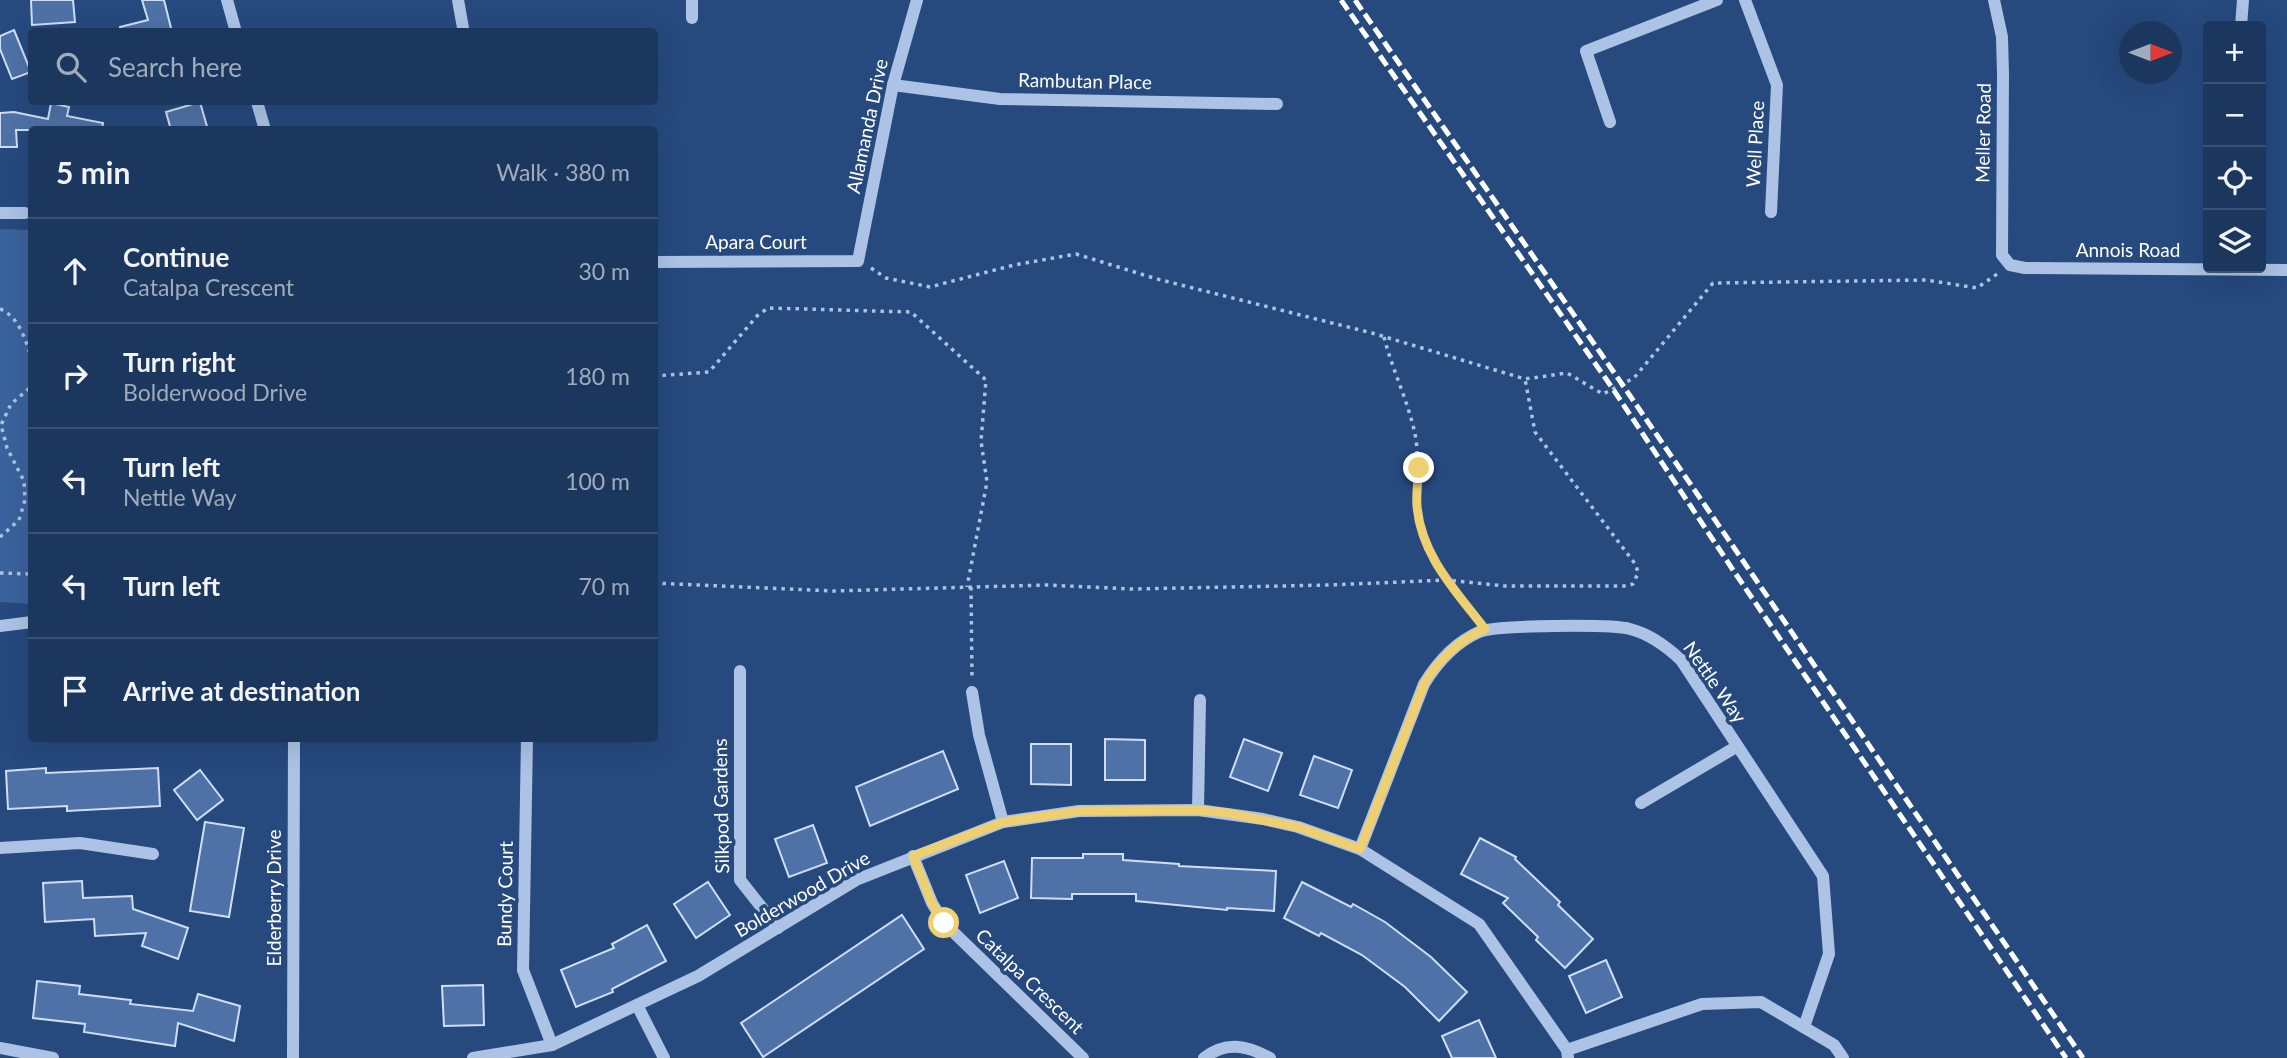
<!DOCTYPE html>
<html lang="en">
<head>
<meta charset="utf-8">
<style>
	body { margin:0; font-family:Lato,sans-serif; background:#294267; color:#f1f3f6 }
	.controls { position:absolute; right:21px; top:21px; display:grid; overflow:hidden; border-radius:7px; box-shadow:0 7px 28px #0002 }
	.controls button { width:63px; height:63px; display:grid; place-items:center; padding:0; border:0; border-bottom:2px solid #3a5173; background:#1c375e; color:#f1f3f6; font:35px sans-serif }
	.compass { position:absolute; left:2119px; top:21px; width:63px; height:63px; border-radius:50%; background:#1c375e; box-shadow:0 7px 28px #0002; rotate:90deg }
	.stop { position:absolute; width:21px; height:21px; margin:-16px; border:5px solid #eecf71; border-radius:50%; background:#fff }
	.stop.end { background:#eecf71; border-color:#fff; box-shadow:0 2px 7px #0008 }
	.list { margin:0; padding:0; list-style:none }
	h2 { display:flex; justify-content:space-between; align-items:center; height:91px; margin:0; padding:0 28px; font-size:30px }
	h2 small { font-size:23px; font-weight:400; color:#a0acbc }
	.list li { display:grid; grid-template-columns:46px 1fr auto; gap:21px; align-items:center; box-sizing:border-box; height:105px; padding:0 28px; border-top:2px solid #3a5173 }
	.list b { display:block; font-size:26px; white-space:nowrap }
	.list p { margin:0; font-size:23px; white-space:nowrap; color:#a0acbc }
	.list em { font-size:23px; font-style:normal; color:#a0acbc }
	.icon { flex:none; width:38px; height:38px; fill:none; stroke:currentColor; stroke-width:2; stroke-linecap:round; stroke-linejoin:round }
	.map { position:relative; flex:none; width:2287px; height:1058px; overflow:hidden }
	.search { position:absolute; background:#1c375e; box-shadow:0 7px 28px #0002; left:28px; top:28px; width:630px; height:77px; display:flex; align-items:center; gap:18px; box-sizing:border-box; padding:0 24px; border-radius:7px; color:#a0acbc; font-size:26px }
	.panel { position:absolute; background:#1c375e; box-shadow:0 7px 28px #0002; left:28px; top:126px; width:630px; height:616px; border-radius:7px }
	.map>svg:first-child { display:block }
	.green { fill:#3a629c }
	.building { fill:#4e72a7; stroke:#cfdef4; stroke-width:2 }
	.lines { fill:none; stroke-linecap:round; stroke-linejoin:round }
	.path { stroke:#acc3e5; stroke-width:3.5; stroke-dasharray:3.5 5; stroke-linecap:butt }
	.minor { stroke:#acc3e5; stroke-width:12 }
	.rail { stroke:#fff; stroke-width:5; stroke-dasharray:12 5; stroke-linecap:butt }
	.route { stroke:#eecf71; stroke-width:9 }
	.labels { text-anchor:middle; stroke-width:7; stroke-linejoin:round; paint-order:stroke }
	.street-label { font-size:19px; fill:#fff; stroke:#26497e }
</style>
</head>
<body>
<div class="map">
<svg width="2287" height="1058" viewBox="0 0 2287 1058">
	<rect width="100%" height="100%" fill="#26497e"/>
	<path class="green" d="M0,229L31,230V604L0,602Z"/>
	<g class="building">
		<path d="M31,0H73L75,22L32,25Z"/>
		<path d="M142,0H164L172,32H121L120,27L148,20Z"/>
		<path d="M14,30L31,72L12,79L0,49V36Z"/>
		<path d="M200,102L208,130H171L166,112Z"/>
		<path d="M51,103L69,107L67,116L103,123L102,130H16L17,147H0V113L14,112L48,119Z"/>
		<path d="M1105,739L1145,740V780H1105Z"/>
		<path d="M1244,739L1282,753L1268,791L1230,777Z"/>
		<path d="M1031,744H1071V785L1031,784Z"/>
		<path d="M943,751L958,789L870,826L856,787Z"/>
		<path d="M1314,756L1352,770L1338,808L1300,795Z"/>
		<path d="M46,768V773L158,768L160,806L67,811V806L8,809L6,771Z"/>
		<path d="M200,770L223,800L197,820L174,790Z"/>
		<path d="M205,822L244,828L229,917L190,911Z"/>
		<path d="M813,825L827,863L789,877L775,839Z"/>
		<path d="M1480,838L1516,857L1515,859L1560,902L1558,905L1593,939L1565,968L1536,940L1538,937L1503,903L1508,898L1461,874Z"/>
		<path d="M1083,854H1123V860L1179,864V866L1276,871L1274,911L1227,908V910L1136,901V894H1072V899L1031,898L1032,858H1083Z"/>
		<path d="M1004,861L1018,898L980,913L966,875Z"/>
		<path d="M82,881L83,898L132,896L133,909L188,928L178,959L142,946L146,933L95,936L94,919L45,922L43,883Z"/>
		<path d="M708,882L730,915L696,938L674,904Z"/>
		<path d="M1302,882L1351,907L1353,904L1385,922L1431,957L1467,992L1439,1021L1405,987L1362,955L1321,933L1319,936L1284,918Z"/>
		<path d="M902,915L924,949L763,1057L741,1023Z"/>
		<path d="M647,925L666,961L612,989L613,992L576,1007L561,970L614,948L612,944Z"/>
		<path d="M1606,960L1622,997L1586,1013L1569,976Z"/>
		<path d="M37,981L80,986L79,994L131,1000L130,1004L193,1011L198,994L240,1006L234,1041L178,1023L175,1046L84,1032L85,1024L33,1018Z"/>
		<path d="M483,985L484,1025L444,1026L442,986Z"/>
		<path d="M1479,1020L1496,1058H1452L1442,1036Z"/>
	</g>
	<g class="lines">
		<g class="path">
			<path d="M871,268L886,278L930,287L1014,265L1076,254L1157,279L1372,333L1525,379L1567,373L1603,394L1634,378L1713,283L1926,280L1977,288L2000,272"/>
			<path d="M0,309C19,316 27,343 32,361"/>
			<path d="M1384,337C1392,369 1408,401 1415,434C1420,459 1415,483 1417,508C1422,554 1451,585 1478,620"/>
			<path d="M654,376L709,372L757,316L768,308L911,312L986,380L981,441L987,482L967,587"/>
			<path d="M0,537L19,520L25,500L24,481L7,448L1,425L11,404L32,386"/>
			<path d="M0,573L32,574"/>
			<path d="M654,583L833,591L1046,585L1132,589L1330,585L1447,580L1505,586H1626L1633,584L1638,573L1636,565L1535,432L1525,379"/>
			<path d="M971,587L972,679"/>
		</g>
		<g class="minor">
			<path d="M227,0L236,32"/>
			<path d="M458,0L463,28"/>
			<path d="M692,0V18"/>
			<path d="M1745,0L1777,85L1771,212"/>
			<path d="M1994,0L2002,37L2003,74L2002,255L2010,265L2025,268L2287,270"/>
			<path d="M2241,26L2243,0"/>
			<path d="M893,85L1000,99L1277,104"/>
			<path d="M257,102L265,130"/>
			<path d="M1610,122L1586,51L1717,0"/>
			<path d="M0,213H25"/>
			<path d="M654,262L858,261L893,85L917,0"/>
			<path d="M0,626L32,622"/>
			<path d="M740,671V880L778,928"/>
			<path d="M972,692L979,735L1003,822"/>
			<path d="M527,738L523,970L552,1045"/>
			<path d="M1641,803L1736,747"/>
			<path d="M1198,810L1200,700"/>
			<path d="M0,848L80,843L153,854"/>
			<path d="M1360,849L1424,684C1437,663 1456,642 1479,632C1494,625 1612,624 1630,629C1650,634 1666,646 1681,660L1823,876L1829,954L1804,1027"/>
			<path d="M913,856L932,903L944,923L1083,1058"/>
			<path d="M637,1005L664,1058"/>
			<path d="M0,1048L53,1058"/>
			<path d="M1567,1050L1702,1004L1761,1002L1834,1045L1843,1058"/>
			<path d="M293,1058L294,738"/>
			<path d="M473,1058L552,1045L698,976L856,880L1003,822L1079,811L1198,810L1263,819L1298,827L1360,849L1479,924L1567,1050L1568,1058"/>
			<path d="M1204,1058C1226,1041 1246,1045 1270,1058"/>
		</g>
		<g class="rail">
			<path d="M1341,0L1613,389L1733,570L2066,1058"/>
			<path d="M1355,0L1622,384L2083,1058"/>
		</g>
	</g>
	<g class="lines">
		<path class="route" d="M944,923L932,903L913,856L1003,822L1079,811L1198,810L1228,813L1298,827L1360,849L1424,684C1438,660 1460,639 1485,629C1457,592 1421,556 1417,506C1416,494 1418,480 1419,468"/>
	</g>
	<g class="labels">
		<g class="street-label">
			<text transform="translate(1085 81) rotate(1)" y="7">Rambutan Place</text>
			<text transform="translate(867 126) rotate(-78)" y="7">Allamanda Drive</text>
			<text transform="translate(1983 133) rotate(-89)" y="7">Meller Road</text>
			<text transform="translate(1755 144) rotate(-87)" y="7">Well Place</text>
			<text x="756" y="249">Apara Court</text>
			<text x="2128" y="257">Annois Road</text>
			<text transform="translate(1715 682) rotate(55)" y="7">Nettle Way</text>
			<text transform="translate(721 806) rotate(-91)" y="7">Silkpod Gardens</text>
			<text transform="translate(505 894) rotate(-89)" y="7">Bundy Court</text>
			<text transform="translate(802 894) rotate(-30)" y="7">Bolderwood Drive</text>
			<text transform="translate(274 898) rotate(-90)" y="7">Elderberry Drive</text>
			<text transform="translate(1030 981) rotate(44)" y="7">Catalpa Crescent</text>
		</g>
	</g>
</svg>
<div class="controls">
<button>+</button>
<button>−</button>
<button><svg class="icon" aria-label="locate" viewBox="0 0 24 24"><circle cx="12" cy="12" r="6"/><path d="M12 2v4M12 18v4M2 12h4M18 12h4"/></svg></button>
<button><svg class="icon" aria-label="layers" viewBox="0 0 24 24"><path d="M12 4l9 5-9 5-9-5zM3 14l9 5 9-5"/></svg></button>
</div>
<svg class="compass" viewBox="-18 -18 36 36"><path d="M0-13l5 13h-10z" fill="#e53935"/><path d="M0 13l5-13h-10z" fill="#a0acbc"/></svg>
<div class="stop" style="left:944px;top:923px"></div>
<div class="stop end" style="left:1419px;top:468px"></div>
<div class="search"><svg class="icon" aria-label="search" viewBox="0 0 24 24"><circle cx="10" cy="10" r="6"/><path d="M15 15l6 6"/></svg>Search here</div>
<section class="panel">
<h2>5 min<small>Walk · 380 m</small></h2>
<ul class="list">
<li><svg class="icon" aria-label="ahead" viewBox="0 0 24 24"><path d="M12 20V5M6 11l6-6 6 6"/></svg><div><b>Continue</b><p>Catalpa Crescent</p></div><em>30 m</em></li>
<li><svg class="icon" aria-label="right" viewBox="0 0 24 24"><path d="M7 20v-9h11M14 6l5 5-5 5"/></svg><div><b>Turn right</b><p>Bolderwood Drive</p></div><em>180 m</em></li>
<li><svg class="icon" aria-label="left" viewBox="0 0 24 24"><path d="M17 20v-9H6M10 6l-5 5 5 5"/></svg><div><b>Turn left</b><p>Nettle Way</p></div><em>100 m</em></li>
<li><svg class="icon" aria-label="left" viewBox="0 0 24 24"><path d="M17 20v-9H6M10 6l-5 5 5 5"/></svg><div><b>Turn left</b></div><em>70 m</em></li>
<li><svg class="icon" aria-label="arrive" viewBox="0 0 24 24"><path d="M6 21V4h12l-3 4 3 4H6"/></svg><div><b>Arrive at destination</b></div></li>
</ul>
</section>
</div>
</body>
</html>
